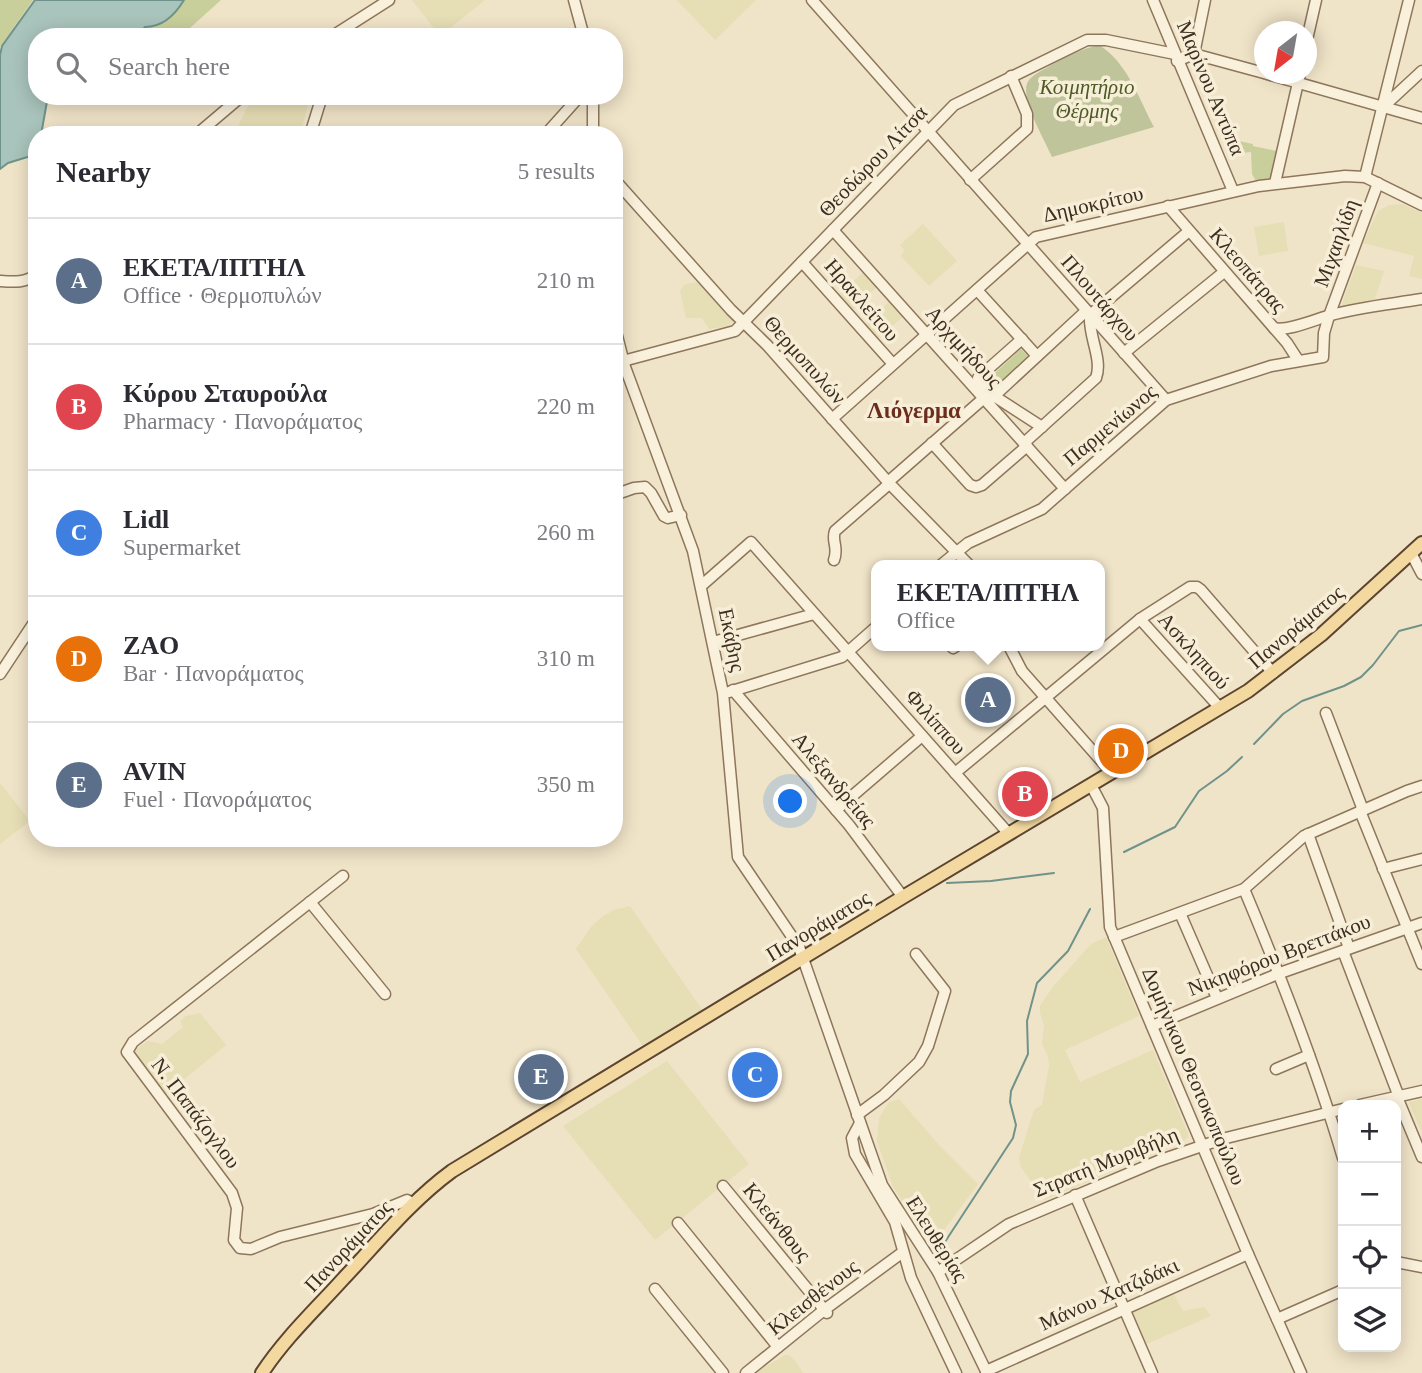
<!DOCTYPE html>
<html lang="en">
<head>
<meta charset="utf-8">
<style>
	body { margin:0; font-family:Georgia,serif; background:#f7f7f7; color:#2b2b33 }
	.controls { position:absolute; right:21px; bottom:21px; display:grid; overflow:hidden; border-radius:14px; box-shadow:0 4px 18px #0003 }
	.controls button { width:63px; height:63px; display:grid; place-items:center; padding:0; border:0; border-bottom:2px solid #e1e1e2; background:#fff; color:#2b2b33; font:35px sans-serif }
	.compass { position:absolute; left:1254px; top:21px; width:63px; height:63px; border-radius:50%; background:#fff; box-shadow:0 4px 18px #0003; rotate:211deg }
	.you { position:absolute; left:791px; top:802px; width:24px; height:24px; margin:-18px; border:5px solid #fff; border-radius:50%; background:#1a73e8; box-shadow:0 0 0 10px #1a73e833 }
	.badge { display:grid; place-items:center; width:46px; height:46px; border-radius:50%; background:#9e2a2b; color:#fff; font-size:23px; font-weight:700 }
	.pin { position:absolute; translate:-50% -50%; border:4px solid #fff; box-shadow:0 2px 7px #0006 }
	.popup { position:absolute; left:871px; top:560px; width:234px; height:91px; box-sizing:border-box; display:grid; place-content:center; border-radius:14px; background:#fff; filter:drop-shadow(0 2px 5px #0005); font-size:23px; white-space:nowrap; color:#7c7c81 }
	.popup b { font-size:26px; color:#2b2b33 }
	.popup::after { content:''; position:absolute; left:50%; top:100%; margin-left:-14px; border:14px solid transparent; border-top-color:#fff }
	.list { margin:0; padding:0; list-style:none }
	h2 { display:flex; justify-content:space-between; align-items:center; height:91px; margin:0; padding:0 28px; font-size:30px }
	h2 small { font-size:23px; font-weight:400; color:#7c7c81 }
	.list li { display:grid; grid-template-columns:46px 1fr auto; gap:21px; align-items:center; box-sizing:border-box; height:126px; padding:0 28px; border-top:2px solid #e1e1e2 }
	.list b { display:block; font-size:26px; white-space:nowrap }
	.list p { margin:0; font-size:23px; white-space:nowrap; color:#7c7c81 }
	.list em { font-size:23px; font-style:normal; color:#7c7c81 }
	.icon { flex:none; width:38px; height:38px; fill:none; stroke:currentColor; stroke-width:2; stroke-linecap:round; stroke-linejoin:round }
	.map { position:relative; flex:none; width:1422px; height:1373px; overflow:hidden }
	.search { position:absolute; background:#fff; box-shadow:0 4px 18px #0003; left:28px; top:28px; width:595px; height:77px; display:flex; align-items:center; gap:18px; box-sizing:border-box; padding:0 24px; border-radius:28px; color:#7c7c81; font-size:26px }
	.panel { position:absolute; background:#fff; box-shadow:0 4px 18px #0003; left:28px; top:126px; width:595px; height:721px; border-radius:28px }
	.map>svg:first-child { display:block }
	.farmland { fill:#e6deb5 }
	.green { fill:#c9cf9b }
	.cemetery { fill:#bfc49a }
	.water { fill:#a9c4bc; stroke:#6f938a; stroke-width:2 }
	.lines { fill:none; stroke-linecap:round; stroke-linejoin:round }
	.stream { stroke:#6f938a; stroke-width:2 }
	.minor-casing { stroke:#8d765c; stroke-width:13 }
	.major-casing { stroke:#5b4430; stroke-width:16 }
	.minor { stroke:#faf1dc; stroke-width:10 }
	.major { stroke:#f3d9a0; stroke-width:12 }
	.labels { text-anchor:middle; stroke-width:7; stroke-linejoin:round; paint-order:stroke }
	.park-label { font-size:21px; font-style:italic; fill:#4d5a26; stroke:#f7eed8 }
	.street-label { font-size:21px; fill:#3d2e20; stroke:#f7eed8 }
	.neighbourhood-label { font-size:23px; font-weight:bold; fill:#6b2e1e; stroke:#f7eed8 }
</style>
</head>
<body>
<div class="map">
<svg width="1422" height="1373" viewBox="0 0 1422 1373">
	<rect width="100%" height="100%" fill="#f0e4c8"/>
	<g class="farmland">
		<path d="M412,0H485L440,36Z"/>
		<path d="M677,0H756L715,40Z"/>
		<path d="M257,96H310L300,135H241L237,132L238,126L250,102Z"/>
		<path d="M1402,204L1422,213V279L1409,276L1414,256L1363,243L1378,211L1389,205Z"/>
		<path d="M1284,222L1288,251L1259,256L1254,227Z"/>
		<path d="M923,224L957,261L929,286L901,256L904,250L900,245Z"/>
		<path d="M1356,265L1384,271L1373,305L1340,309Z"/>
		<path d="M866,270L879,285L852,310L838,295Z"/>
		<path d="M700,282L735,319L729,326L709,329L702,318H686L680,291L685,284Z"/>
		<path d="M892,299L906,314L877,339L865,324Z"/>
		<path d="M0,783L30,821L0,844Z"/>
		<path d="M630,906L703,1011L643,1046L576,949L591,927L603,916L614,910Z"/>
		<path d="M1106,937L1139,1016L1065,1050L1080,1082L1153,1050L1188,1134V1137L1183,1142L1044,1200L1021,1167L1019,1158L1034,1110L1042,1105L1049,1066L1048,1056L1042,1044L1044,1025L1040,1013V1006L1052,988L1091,944Z"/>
		<path d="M200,1013L226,1045L165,1095L131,1053L148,1041L162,1044L183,1027L180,1021L186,1016Z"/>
		<path d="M667,1061L749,1164L655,1240L563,1126Z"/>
		<path d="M899,1099L938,1144L978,1184L944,1230L928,1239L893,1187L877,1141L879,1118L889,1102Z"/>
		<path d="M1422,1099V1133L1409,1102Z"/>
		<path d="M1172,1291L1183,1311L1204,1307L1211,1316L1144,1345L1130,1313L1131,1309Z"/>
		<path d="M785,1355H789L797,1363L803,1373H755Z"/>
	</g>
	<g class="green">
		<path d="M0,0H33L0,47Z"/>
		<path d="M184,0H221L180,37H153L145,27C163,26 175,15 184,0Z"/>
		<path d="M1230,139L1253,144V146L1277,151L1272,178L1256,181L1252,174L1251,152L1228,155Z"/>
		<path d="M1021,349L1030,358L993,392L984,383Z"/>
	</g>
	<path class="cemetery" d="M1099,45C1127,62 1139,99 1154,127L1052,157C1045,140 1017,94 1029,80C1035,73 1045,69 1053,64C1068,56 1081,49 1099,45Z"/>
	<path class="water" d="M35,0H184C175,15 163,27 145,27L136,37H69L66,31C54,32 48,37 37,37V96H48L41,135H37V145L31,156L8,163L0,169V55L2,46Z"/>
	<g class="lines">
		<g class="stream">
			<path d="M1254,744L1283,714L1302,701L1344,686L1361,677L1373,665L1399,631L1422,625"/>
			<path d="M1124,852L1175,827L1199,791L1227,771L1242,757"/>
			<path d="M947,883L991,881L1054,873"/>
			<path d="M939,1251L1013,1138L1016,1125L1010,1102L1011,1091L1028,1054L1027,1021L1037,983L1068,951L1090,909"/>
		</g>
		<defs>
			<g id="minor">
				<path d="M574,0L584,37"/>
				<path d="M812,0L1166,400"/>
				<path d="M1153,0L1233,191"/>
				<path d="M331,37L389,0"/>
				<path d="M1306,44L1316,0"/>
				<path d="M1194,54L1205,0"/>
				<path d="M1177,61L1194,54L1264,73"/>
				<path d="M1267,74L1422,118"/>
				<path d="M593,96V135"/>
				<path d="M1382,108L1422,71"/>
				<path d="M196,135L242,96"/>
				<path d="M310,135L322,96"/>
				<path d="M545,135L580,96"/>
				<path d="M1365,177L1409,0"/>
				<path d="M614,179L731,310L767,345L888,482L969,565"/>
				<path d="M970,180L1027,129V114L1011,76"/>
				<path d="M1275,183L1300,74"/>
				<path d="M1168,206L1287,343L1298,360"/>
				<path d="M833,230L1065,489"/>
				<path d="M802,262L893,364"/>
				<path d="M0,281C14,282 26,283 37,274"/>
				<path d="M977,290L1037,356"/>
				<path d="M614,324L625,367L693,551L723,693L738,857L799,947L882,1185L938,1272L987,1373"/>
				<path d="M1274,328C1287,332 1316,319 1331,315C1360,307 1392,304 1422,299"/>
				<path d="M1022,339L978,378L994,396L1042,427"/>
				<path d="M1124,353L1224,272"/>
				<path d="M623,361L735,331L954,105L1087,40H1106L1175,54"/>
				<path d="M992,398L1086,311"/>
				<path d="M832,419L1036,237L1259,186L1345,176L1365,177L1422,205"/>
				<path d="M932,443L970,485L976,487L982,485L1027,446"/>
				<path d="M1024,443L1096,378C1103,359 1088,336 1090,315L1189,231"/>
				<path d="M888,482L984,398"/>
				<path d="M614,495L634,488L645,487L651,493L664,516L668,518L681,515"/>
				<path d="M1411,553L1422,574"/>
				<path d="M834,560C839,547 831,541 835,531L889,484"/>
				<path d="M941,565L968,543L1042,509L1166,400L1271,366L1323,357L1324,333L1329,316L1378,183"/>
				<path d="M701,586L751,542L1009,834"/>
				<path d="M1140,619L1220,708"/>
				<path d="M713,642L814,614"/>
				<path d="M951,646L953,648L956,646"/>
				<path d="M1009,646L1022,671L1112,773"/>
				<path d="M0,674L37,618"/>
				<path d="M733,690L849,825L903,897"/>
				<path d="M729,692L842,657L876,627"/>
				<path d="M1326,713L1363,810"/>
				<path d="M955,773L1140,619L1190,587H1197L1201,590L1273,673"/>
				<path d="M1091,785L1103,808L1110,927L1248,1254L1301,1373"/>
				<path d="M836,810L922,736"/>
				<path d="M1360,811L1422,964"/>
				<path d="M1308,834L1349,948"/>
				<path d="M1383,869L1422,859"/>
				<path d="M343,876L133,1042L127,1052L232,1193L237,1208L234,1240L240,1248L251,1249L280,1237L373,1214L407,1200L414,1204"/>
				<path d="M1244,889C1281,977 1316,1066 1343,1158"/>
				<path d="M310,902L385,994"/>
				<path d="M1180,913L1217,998"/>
				<path d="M1114,937L1244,889L1304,836L1407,791L1422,786"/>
				<path d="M1343,951L1399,1097"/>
				<path d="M1152,1026L1280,973L1422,923"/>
				<path d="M1276,1069L1309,1055"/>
				<path d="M1397,1097L1422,1157"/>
				<path d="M1360,1105L1422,1091"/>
				<path d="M857,1115L884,1095L919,1062L928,1046L945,991L916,954"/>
				<path d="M860,1123L852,1138L855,1154L895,1222L911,1278L956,1373"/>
				<path d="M723,1186L827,1313"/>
				<path d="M1075,1195L1152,1373"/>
				<path d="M678,1223L778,1347"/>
				<path d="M1396,1262L1422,1267"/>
				<path d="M938,1272L1009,1224L1158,1161L1222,1139L1343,1109"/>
				<path d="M655,1289L723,1373"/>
				<path d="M1277,1319L1343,1290"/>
				<path d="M986,1371L1248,1254"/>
				<path d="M746,1373L824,1310L903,1252"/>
			</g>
			<path id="major" d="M262,1373C285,1338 316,1309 344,1278C378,1242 411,1201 452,1171L903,897L1248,691L1321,635L1422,543"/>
		</defs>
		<use href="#minor" class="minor-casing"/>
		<use href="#major" class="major-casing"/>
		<use href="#minor" class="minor"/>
		<use href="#major" class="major"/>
	</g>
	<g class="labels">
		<g class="park-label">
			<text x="1087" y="94">Κοιμητήριο<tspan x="1087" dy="24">Θέρμης</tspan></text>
		</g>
		<g class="street-label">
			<text transform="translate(1211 88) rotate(67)" y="7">Μαρίνου Αντύπα</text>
			<text transform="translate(873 161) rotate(-46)" y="7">Θεοδώρου Λίτσα</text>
			<text transform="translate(1093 204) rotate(-13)" y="7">Δημοκρίτου</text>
			<text transform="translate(1336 243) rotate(-70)" y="7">Μιχαηλίδη</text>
			<text transform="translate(1248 270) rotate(49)" y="7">Κλεοπάτρας</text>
			<text transform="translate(1100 298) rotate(49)" y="7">Πλουτάρχου</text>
			<text transform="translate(862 300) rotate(49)" y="7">Ηρακλείτου</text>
			<text transform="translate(964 347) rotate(48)" y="7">Αρχιμήδους</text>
			<text transform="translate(805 360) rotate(48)" y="7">Θερμοπυλών</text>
			<text transform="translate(1110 425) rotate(-40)" y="7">Παρμενίωνος</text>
			<text transform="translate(1296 627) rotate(-40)" y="7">Πανοράματος</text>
			<text transform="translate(732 640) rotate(78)" y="7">Εκάβης</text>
			<text transform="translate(1194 651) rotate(48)" y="7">Ασκληπιού</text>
			<text transform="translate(936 722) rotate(48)" y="7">Φιλίππου</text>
			<text transform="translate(834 780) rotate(50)" y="7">Αλεξανδρείας</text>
			<text transform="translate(818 926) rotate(-31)" y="7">Πανοράματος</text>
			<text transform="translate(1279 955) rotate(-21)" y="7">Νικηφόρου Βρεττάκου</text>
			<text transform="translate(1194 1076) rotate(67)" y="7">Δομήνικου Θεοτοκοπούλου</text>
			<text transform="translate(196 1113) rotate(53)" y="7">Ν. Παπάζογλου</text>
			<text transform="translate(1106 1162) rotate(-22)" y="7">Στρατή Μυριβήλη</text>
			<text transform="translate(777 1222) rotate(51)" y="7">Κλεάνθους</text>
			<text transform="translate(937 1239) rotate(58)" y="7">Ελευθερίας</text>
			<text transform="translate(348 1246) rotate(-47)" y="7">Πανοράματος</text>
			<text transform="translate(1109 1294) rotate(-24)" y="7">Μάνου Χατζιδάκι</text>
			<text transform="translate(813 1297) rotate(-38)" y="7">Κλεισθένους</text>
		</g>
		<g class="neighbourhood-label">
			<text x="914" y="418">Λιόγερμα</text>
		</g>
	</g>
</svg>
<div class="controls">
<button>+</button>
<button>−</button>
<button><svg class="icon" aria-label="locate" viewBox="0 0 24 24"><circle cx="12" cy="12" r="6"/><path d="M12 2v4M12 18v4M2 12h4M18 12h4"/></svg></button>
<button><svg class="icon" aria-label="layers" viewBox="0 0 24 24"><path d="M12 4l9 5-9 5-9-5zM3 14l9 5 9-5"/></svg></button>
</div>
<svg class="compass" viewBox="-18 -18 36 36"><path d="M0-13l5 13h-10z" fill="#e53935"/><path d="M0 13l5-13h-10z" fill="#7c7c81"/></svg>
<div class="you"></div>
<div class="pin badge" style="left:988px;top:700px;background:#5c6f8a">A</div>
<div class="popup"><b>ΕΚΕΤΑ/ΙΠΤΗΛ</b>Office</div>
<div class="pin badge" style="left:1025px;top:794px;background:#e0444e">B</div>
<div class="pin badge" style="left:755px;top:1075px;background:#3f7fe0">C</div>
<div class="pin badge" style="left:1121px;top:751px;background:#e8710a">D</div>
<div class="pin badge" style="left:541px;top:1077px;background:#5c6f8a">E</div>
<div class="search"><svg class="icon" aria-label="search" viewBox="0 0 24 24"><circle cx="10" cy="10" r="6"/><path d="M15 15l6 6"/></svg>Search here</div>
<section class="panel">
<h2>Nearby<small>5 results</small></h2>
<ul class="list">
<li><span class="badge" style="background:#5c6f8a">A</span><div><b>ΕΚΕΤΑ/ΙΠΤΗΛ</b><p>Office · Θερμοπυλών</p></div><em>210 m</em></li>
<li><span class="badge" style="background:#e0444e">B</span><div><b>Κύρου Σταυρούλα</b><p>Pharmacy · Πανοράματος</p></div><em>220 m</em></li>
<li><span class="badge" style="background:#3f7fe0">C</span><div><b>Lidl</b><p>Supermarket</p></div><em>260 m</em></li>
<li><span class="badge" style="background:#e8710a">D</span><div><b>ZAO</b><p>Bar · Πανοράματος</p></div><em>310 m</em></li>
<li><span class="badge" style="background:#5c6f8a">E</span><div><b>AVIN</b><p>Fuel · Πανοράματος</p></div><em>350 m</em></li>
</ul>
</section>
</div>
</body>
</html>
